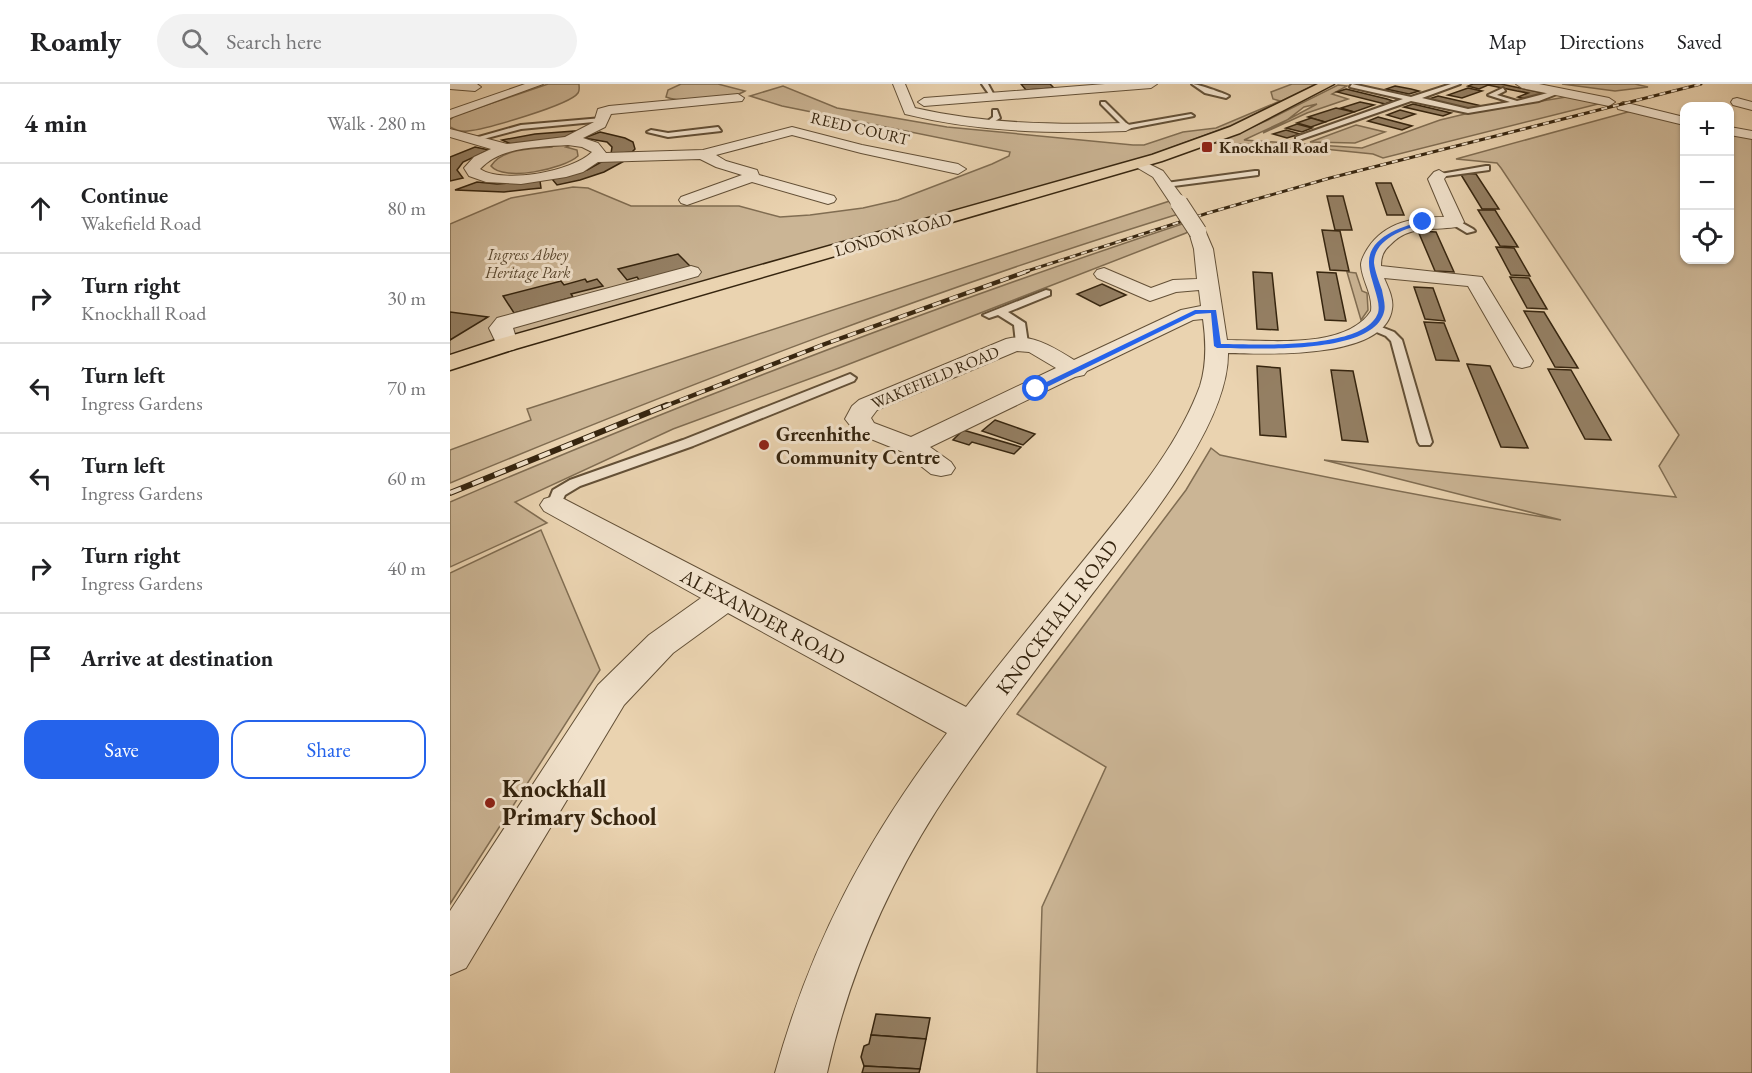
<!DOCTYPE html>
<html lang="en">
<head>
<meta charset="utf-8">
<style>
	body { margin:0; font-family:"EB Garamond",serif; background:#f2f2f2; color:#202124 }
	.controls { position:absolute; right:18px; top:18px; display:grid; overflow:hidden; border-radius:12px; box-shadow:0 2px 4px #0004 }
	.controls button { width:54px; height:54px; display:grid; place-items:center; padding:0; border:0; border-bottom:2px solid #e0e0e0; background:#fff; color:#202124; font:30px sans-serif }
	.stop { position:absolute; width:18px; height:18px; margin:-14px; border:4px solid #2563eb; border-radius:50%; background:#fff }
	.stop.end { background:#2563eb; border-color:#fff; box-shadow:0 2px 6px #0008 }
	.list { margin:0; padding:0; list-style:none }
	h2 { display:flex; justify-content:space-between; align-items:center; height:78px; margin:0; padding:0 24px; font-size:26px }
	h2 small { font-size:20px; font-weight:400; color:#757577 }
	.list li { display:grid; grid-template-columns:39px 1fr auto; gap:18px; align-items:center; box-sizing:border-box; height:90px; padding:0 24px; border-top:2px solid #e0e0e0 }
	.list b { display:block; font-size:22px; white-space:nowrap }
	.list p { margin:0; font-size:20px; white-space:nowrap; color:#757577 }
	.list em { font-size:20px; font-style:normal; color:#757577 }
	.actions { display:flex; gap:12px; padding:18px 24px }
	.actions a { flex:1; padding:14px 0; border:2px solid #2563eb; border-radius:18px; text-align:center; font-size:21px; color:#2563eb }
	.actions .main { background:#2563eb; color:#fff }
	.icon { flex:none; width:33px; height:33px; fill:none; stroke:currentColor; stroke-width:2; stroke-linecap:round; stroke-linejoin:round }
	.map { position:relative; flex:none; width:1302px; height:989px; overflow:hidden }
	header { display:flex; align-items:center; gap:36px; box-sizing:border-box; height:84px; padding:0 30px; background:#fff; border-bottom:2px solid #e0e0e0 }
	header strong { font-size:28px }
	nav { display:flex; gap:33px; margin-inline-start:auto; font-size:21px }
	.search { width:420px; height:54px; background:#f2f2f2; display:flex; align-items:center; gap:15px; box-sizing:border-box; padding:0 21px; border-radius:33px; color:#757577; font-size:22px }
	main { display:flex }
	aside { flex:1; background:#fff }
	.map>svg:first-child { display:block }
	.green { fill:#cbb595; stroke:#806d52; stroke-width:1.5 }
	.building { fill:#947f63; stroke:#36250f; stroke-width:1.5 }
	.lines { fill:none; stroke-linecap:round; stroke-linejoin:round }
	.lane-casing { stroke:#635037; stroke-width:4 }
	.street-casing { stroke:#635037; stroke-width:2 }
	.primary-casing { stroke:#36250f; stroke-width:3 }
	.lane { fill:#f1e2cc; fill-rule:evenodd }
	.street { fill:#f1e2cc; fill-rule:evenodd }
	.primary { fill:#ead3b0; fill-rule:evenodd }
	.rail-far2-casing { stroke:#36250f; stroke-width:3 }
	.rail-far1-casing { stroke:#36250f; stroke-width:4.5 }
	.rail-casing { stroke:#36250f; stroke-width:6 }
	.rail-far2 { stroke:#f1e2cc; stroke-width:2; stroke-dasharray:6; stroke-linecap:butt }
	.rail-far1 { stroke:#f1e2cc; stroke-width:3; stroke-dasharray:9; stroke-linecap:butt }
	.rail { stroke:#f1e2cc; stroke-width:4; stroke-dasharray:12; stroke-linecap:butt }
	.street-bridge-casing { stroke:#635037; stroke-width:19; stroke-linecap:butt }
	.street-bridge { stroke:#f1e2cc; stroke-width:17 }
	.route { fill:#2563eb }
	.poi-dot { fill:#8f2418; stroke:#f1e2cc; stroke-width:2 }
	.labels { text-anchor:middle; stroke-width:6; stroke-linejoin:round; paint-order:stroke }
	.far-street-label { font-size:16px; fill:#36250f; stroke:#f1e2cc }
	.far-poi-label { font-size:16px; font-weight:bold; fill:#36250f; stroke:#f1e2cc; text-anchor:start }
	.far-park-label { font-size:16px; font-style:italic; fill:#5b4930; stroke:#f1e2cc }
	.poi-label { font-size:20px; font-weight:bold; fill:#36250f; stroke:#f1e2cc; text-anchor:start }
	.street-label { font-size:20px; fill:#36250f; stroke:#f1e2cc }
	.near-poi-label { font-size:24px; font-weight:bold; fill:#36250f; stroke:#f1e2cc; text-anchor:start }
</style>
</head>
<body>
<header>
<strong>Roamly</strong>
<div class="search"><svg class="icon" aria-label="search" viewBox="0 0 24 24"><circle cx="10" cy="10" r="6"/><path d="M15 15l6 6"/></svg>Search here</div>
<nav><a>Map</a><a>Directions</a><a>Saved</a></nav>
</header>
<main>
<aside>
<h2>4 min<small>Walk · 280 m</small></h2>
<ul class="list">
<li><svg class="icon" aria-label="ahead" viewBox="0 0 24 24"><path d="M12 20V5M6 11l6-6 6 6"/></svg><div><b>Continue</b><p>Wakefield Road</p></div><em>80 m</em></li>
<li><svg class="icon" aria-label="right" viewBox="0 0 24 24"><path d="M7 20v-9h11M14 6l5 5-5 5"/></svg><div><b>Turn right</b><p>Knockhall Road</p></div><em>30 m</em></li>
<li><svg class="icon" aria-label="left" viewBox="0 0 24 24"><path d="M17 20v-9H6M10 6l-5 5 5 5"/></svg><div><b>Turn left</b><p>Ingress Gardens</p></div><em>70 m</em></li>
<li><svg class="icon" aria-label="left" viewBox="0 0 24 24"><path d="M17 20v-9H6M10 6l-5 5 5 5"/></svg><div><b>Turn left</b><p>Ingress Gardens</p></div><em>60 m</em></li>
<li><svg class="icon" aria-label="right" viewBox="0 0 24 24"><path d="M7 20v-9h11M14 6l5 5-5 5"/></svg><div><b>Turn right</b><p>Ingress Gardens</p></div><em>40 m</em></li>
<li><svg class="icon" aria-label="arrive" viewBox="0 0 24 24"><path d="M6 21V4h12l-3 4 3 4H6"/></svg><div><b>Arrive at destination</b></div></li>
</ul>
<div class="actions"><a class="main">Save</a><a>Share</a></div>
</aside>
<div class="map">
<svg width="1302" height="989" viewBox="0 0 1302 989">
	<rect width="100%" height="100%" fill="#ead3b0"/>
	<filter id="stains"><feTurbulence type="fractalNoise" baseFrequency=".00333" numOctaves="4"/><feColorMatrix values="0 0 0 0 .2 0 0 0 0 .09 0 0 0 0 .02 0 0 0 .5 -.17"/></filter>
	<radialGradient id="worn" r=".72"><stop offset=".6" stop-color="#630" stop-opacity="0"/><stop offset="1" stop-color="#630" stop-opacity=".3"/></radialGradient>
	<g class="green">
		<path d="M98,0H129C129,4 130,6 128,9C120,21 36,45 18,47C12,48 5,46 0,43V36L4,32Z"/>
		<path d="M231,0H268L295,7C281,16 232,19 216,13L218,6Z"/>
		<path d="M842,0H866L780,42L696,73L0,271V140L61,114L123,103L138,104L181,122H289L330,133L360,131L413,124L448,116L542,80L559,72L560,68L332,22L300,12L333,2L387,24L497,43L683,61H694L733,48L766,44L830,17L823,15L821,8Z"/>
		<path d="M1112,0H1185L1198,3L1165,7Z"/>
		<path d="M888,1L897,2L882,10L898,15L857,29L813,49L867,20L854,23L837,36L794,56L912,64L990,36L1015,30L1122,12L1152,19L933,74L923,70L874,65L852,66L811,61L765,59L818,36Z"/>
		<path d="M1185,26L1234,39V176H1280V49L1302,53V989H587L592,823L656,683L567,630L736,406L761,364L770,371C883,395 996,417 1111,436L874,376L1226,413L1209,382L1229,351L1051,84L1047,79L1006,75Z"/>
		<path d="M906,41L935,48L905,59L860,58Z"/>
		<path d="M107,59L123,60L116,63L127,66L128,72C114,85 54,98 41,82C51,65 84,64 102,63Z"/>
		<path d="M726,115L735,128C485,205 241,299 0,399V366L81,336L77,325Z"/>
		<path d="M741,137L744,142L736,149L389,284L223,345L65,418L97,439L0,483V418C243,314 490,220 741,137Z"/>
		<path d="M897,188L906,189L912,207L917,209L918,226L911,236Z"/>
		<path d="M91,446L150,586L0,820V489Z"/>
	</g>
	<g class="building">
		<path d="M571,0H600L604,4L576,6Z"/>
		<path d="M1023,0H1051L1098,10L1080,16L1068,13L1078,9L1067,7L1038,1L1029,5L1018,2Z"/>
		<path d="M945,2L961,5L969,7L959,10L936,5Z"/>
		<path d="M1018,4L1032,7L1012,14L998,11Z"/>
		<path d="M896,5L937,15L943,17L935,20L887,8Z"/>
		<path d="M988,12L1032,22L1024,26L979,15Z"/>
		<path d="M910,18L924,21L904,28L891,24Z"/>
		<path d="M963,20L1001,29L993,32L954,23Z"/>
		<path d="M886,24L904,28L875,38L858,33Z"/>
		<path d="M950,26L965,30L951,35L937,31Z"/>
		<path d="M928,33L962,42L952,46L918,37Z"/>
		<path d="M861,34L875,38L861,43L847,39Z"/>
		<path d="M847,40L862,44L852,48L836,44Z"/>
		<path d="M836,46L850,50L837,54L823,50Z"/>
		<path d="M125,47L117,53L61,60L52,56L85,50Z"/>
		<path d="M150,48L175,54L183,58L185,65L182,68L161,70L162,63L157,58L134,54Z"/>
		<path d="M25,63L39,66L13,78L7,86L13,94L0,97V73Z"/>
		<path d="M176,76L154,88L130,96L107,101L102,95L137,86L153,77Z"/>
		<path d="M1010,89L1026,90L1049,125H1032Z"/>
		<path d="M90,97L91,104L81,105L54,108L5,106L27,98L47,100Z"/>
		<path d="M926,99H941L954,131H937Z"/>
		<path d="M877,112H893L902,146H885Z"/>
		<path d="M1028,126H1045L1068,163L1050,162Z"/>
		<path d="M872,146L890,147L899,187L880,186Z"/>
		<path d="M968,147L986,148L1004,188L985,187Z"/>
		<path d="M1046,163L1064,164L1080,192L1061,191Z"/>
		<path d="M228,170L241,183L190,197L187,193L177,196L168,185Z"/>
		<path d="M803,188L822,189L828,246L807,245Z"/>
		<path d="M867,188L886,189L896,237L875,236Z"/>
		<path d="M1060,193L1079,194L1097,225L1077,224Z"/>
		<path d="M135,195L137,198L147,195L153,202L121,210L123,213L64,229L53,212L111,197L114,201Z"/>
		<path d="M652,200L676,211L650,222L627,210Z"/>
		<path d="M964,203L983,204L995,237L975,235Z"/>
		<path d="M1074,227L1094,228L1128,284L1105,283Z"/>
		<path d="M0,228L38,233L0,256Z"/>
		<path d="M974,238L994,239L1009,277L986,276Z"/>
		<path d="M1017,280L1040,282L1078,364L1051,363Z"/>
		<path d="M807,282L830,284L836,353L810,351Z"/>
		<path d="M1098,285L1121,286L1161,356L1135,355Z"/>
		<path d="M881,286L903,287L918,358L892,356Z"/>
		<path d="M545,336L585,350L573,361L532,347Z"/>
		<path d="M513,346L571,363L564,370L522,358L519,361L503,356Z"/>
		<path d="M426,930L480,934L476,955L421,951Z"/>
		<path d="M421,951L476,955L470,985L414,982L411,973L414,962L419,960Z"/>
		<path d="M414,982L470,985L469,989H412Z"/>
	</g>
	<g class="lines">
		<defs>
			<g id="lane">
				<path d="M532,0H538L545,13H541Z"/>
				<path d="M742,0C748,0 773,9 779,12L776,14L755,9Z"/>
				<path d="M902,0L961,13L1001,0H1010L972,14L1018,25L1060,18L1038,11L1053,4L1055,7L1047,11L1067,17L1109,6L1112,8L1089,17L1018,29L961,17L846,57V53L953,15L900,3Z"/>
				<path d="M651,18H655L678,41L741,30L744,32L676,45L651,20Z"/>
				<path d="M543,26H547L550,34L539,41H535V39L543,33Z"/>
				<path d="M152,34L154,37L71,45L22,58L18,56L71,41Z"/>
				<path d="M268,43L271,47L218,53L197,48L201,46L218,49Z"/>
				<path d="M1036,82H1039V86L989,93L985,91Z"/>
				<path d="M805,87H808V91L716,103L712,101L716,99Z"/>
				<path d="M1005,135L1023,145L1025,147L1017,149L1002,140L1000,138Z"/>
				<path d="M596,206L600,207V211L558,228L575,239L578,259L576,261L572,262L566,259L564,241L548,231L539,234L533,231Z"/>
				<path d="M921,239L944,248L952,256L982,358L980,361H970L968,358L941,257L936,252L917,244L915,242Z"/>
				<path d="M400,290L406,294L404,297L243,362L130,402L115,411L109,424H99L97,421L103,406L120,396L233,356Z"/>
			</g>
			<g id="street">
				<path d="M0,0H27L31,3L25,7L0,5Z"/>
				<path d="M75,0H93L0,34V26Z"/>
				<path d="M443,0H455L465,24C535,40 605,41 676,39L683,43L676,47C602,50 528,48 455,30Z"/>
				<path d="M655,0H707L701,4L474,22L468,18L474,14Z"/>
				<path d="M1066,0H1089L1159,14L1165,18L1159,22L1072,4Z"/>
				<path d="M288,10L294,14L292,17L161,30L155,43L133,54L148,59L156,69L253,66L342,43L412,61L508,80L516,85L508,90L411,69L342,51L266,71L276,77L307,86L309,91L384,112L386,115L384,118L378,120L302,98L237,121L231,119L229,116L231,113L292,91L266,83L250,75L148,78L133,88L116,93L71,100L36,98L19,92L14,84L24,73L41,65L0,53V45L57,60L115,53L144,38L148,25L159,22ZM118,61L132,63L142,68C122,88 53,100 30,85C51,62 89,63 118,61Z"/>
				<path d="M1287,14L1302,18V26L1283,21L1281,18L1283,15Z"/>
				<path d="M1173,18L1234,33V41L1168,25L1167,22Z"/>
				<path d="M1280,43L1302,47V55L1280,51Z"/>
				<path d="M689,75L713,87L737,119L735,123H723L703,93L681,80L684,77Z"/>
				<path d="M989,86L997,91L994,95L1014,138L1011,142C985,148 961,139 940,161C933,167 931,173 931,182L1032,193L1083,277L1080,282L1072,284L1064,282L1018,202L934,194C938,203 944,215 942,225C935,276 815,270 778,269C779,347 677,462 631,525C581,592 531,657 486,727C434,809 398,895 377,989H325C361,859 416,756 497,649L278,529L223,569L174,621L16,884L0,891V827L148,601L199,551L251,514L94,427L90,421L94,415L104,412L114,415L516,623C557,570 600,518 642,466C682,416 727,364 750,302C757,280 756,257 753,235L743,236L637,287L634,291L625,293L480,363L501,378L505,384L501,390L491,392L481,390L453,368L406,349L395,335L402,322L409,316L556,255C582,249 603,263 624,276L731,226L751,222L749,206L726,208L700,217L647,194L644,190L647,186L654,184L701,204L723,196L747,195L744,165L739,148L742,144H754L763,165L777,256C817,256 896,266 921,227C923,210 912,197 911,181C911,175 915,169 918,164C935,138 965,133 994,133L978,95L984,88ZM567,267L579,268L606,284L461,353L424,339L421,334L427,326Z"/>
				<path d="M241,182L248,184L251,188L248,192L63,244L68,260L65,265L57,267L49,265L39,244L47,234Z"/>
			</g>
			<path id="primary" d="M868,0H884L790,49L712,77L65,265L0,286V271L49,255L702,71L780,43Z"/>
		</defs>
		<use href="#lane" class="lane-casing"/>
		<use href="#street" class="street-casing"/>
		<use href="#primary" class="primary-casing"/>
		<use href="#lane" class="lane"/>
		<use href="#street" class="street"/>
		<use href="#primary" class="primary"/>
		<defs>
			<path id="rail-far2" d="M574,188L758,129L880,94L1251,0"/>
			<path id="rail-far1" d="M213,323L375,260L578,187"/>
			<path id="rail" d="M0,409L217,321"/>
		</defs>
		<use href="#rail-far2" class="rail-far2-casing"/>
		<use href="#rail-far1" class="rail-far1-casing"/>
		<use href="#rail" class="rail-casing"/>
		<use href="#rail-far2" class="rail-far2"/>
		<use href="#rail-far1" class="rail-far1"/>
		<use href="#rail" class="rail"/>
		<defs>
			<path id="street-bridge" d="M729,119L748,148"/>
		</defs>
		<use href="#street-bridge" class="street-bridge-casing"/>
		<use href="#street-bridge" class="street-bridge"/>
	</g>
	<path class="route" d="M973,137L975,139C956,145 924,154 924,179C925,187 929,198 932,206C933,213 936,221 934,228C923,272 803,264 767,264L764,262L761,229L746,230L589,307L582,305L745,226H766L771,260C804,260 914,267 928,229C930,222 927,213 925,206C923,198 919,188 919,179C918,153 953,142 973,137Z"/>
	<g class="poi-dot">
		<rect x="751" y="57" width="12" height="12" rx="3"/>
		<circle cx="314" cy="361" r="6"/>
		<circle cx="40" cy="719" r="6"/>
	</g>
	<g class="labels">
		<g class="far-street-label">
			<text transform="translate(410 44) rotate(13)" y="6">REED COURT</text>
			<text transform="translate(443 150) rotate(-16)" y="6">LONDON ROAD</text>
			<text transform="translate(485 293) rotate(-23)" y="6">WAKEFIELD ROAD</text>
		</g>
		<g class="far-poi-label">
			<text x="769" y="69">Knockhall Road</text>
		</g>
		<g class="far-park-label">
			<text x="78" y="176">Ingress Abbey<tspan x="78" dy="18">Heritage Park</tspan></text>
		</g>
		<g class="poi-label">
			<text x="326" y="357">Greenhithe<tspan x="326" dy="23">Community Centre</tspan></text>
		</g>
		<g class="street-label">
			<text transform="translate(313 533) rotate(28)" y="7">ALEXANDER ROAD</text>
			<text transform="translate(607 533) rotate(-53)" y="7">KNOCKHALL ROAD</text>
		</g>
		<g class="near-poi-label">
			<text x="52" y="713">Knockhall<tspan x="52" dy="28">Primary School</tspan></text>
		</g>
	</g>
	<rect width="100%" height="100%" filter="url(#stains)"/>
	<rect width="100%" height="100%" fill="url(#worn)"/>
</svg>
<div class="controls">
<button>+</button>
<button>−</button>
<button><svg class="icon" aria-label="locate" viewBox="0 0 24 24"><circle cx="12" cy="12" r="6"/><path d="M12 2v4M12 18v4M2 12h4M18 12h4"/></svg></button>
</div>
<div class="stop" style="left:586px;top:305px"></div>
<div class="stop end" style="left:973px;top:138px"></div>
</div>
</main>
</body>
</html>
